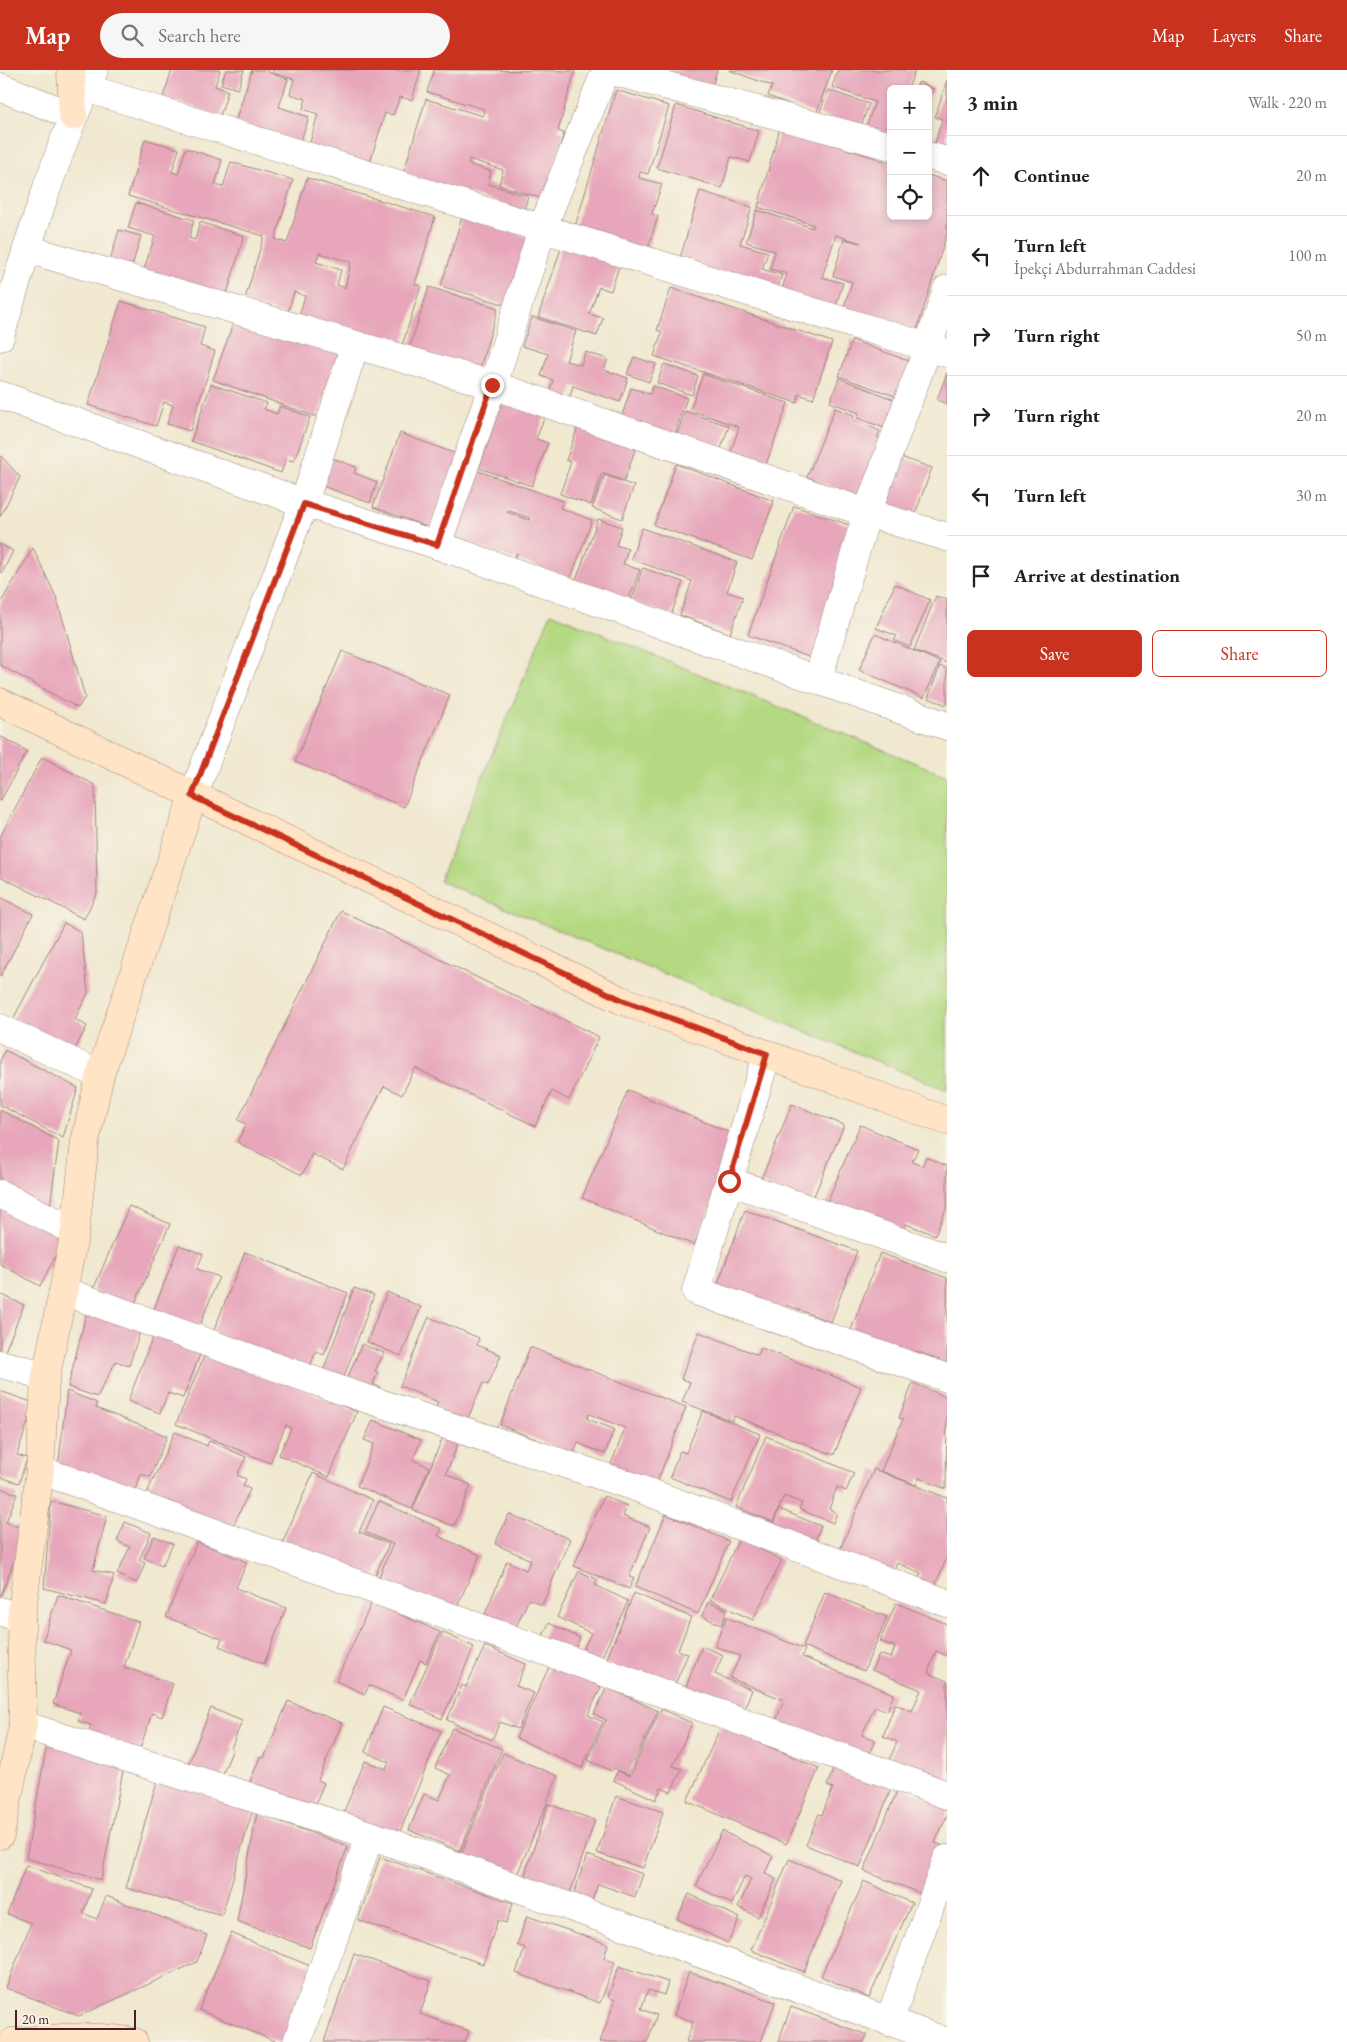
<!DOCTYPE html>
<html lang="en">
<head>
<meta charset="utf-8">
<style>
	body { margin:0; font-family:"EB Garamond",serif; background:#f6f6f6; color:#202124 }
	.controls { position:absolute; right:15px; top:15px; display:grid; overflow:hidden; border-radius:8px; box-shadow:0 2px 8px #0003 }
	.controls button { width:45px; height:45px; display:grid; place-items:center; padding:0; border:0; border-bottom:1px solid #e0e0e0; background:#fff; color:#202124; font:25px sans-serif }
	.scale { position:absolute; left:15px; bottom:12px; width:121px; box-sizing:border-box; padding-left:5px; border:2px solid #4a1f2b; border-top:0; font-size:14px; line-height:18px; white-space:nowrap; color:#4a1f2b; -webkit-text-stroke:4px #f7f3e8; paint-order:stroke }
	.stop { position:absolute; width:15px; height:15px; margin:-11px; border:4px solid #c8321e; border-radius:50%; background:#fff }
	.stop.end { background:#c8321e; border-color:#fff; box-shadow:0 1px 5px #0008 }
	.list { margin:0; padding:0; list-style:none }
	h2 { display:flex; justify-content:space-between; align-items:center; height:65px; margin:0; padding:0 20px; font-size:21px }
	h2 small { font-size:16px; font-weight:400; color:#757577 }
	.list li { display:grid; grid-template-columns:32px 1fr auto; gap:15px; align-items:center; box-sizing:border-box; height:80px; padding:0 20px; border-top:1px solid #e0e0e0 }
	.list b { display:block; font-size:19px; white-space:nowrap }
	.list p { margin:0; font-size:16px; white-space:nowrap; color:#757577 }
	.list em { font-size:16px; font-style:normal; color:#757577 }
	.actions { display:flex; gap:10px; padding:15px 20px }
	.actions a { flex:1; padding:11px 0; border:1px solid #c8321e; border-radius:8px; text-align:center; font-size:18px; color:#c8321e }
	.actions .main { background:#c8321e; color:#fff }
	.icon { flex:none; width:28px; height:28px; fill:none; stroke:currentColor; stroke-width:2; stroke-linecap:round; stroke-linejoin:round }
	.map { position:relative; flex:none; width:947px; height:1972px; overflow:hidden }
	header { display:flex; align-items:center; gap:30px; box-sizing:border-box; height:70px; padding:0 25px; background:#c8321e; color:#fff }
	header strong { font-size:24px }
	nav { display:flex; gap:28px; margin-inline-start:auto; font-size:18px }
	.search { width:350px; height:45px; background:#f6f6f6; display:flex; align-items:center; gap:12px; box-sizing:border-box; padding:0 18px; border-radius:28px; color:#757577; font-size:19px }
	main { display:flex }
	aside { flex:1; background:#fff }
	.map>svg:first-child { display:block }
	.green { fill:#b4d982; stroke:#7f7c56 }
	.building { fill:#e7a6ba; fill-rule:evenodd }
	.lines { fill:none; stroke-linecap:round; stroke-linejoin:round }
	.street-casing { stroke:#9d847d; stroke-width:29 }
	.secondary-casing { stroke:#9d847d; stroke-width:29 }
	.street { stroke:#fff; stroke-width:28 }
	.secondary { stroke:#ffe4c6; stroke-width:28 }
	.route { stroke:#c8321e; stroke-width:6 }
</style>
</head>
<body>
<header>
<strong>Map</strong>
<div class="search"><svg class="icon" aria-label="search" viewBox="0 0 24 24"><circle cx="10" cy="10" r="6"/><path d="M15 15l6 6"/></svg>Search here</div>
<nav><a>Map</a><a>Layers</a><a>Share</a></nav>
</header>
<main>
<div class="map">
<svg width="947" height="1972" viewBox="0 0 947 1972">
	<rect width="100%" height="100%" fill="#f7f3e8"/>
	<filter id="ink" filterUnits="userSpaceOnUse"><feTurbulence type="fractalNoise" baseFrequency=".02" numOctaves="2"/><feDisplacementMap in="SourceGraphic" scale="10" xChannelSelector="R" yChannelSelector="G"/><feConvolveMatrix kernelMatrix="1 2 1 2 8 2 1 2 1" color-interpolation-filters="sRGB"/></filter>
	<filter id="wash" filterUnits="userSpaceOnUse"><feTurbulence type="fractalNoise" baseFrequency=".0096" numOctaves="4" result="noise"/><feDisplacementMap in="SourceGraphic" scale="20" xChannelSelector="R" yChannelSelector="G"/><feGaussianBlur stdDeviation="1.12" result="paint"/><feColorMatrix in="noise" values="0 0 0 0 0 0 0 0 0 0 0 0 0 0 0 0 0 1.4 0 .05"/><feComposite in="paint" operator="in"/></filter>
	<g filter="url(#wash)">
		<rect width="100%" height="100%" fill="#f0e8cf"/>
		<path class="green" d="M551,543L947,706V1020L439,811Z"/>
		<g id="blocks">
			<g class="building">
				<path d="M172,0H220L215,16L228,21L220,46L163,27Z"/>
				<path d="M226,0H244L238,19L221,14Z"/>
				<path d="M252,0H269V3L288,9L279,37L309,47L300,73L235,52Z"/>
				<path d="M273,0H421L412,30L400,27L393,45L385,43L368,99L309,76L318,44L303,39L306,29L290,24L294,9L272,3Z"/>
				<path d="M434,0L575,1L558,61L564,63L544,129L499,115L503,100L469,89L468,94L491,101L488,114L528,126L524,141L403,104L426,29L483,46L484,39L427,22Z"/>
				<path d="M661,0H717L712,17Z"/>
				<path d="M729,0H832L816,44L768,26L772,16Z"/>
				<path d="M838,0H915L908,19H891V66L866,57L875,32L832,17Z"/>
				<path d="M947,10V81L934,77L942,49L935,47Z"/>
				<path d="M919,12L934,19L928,30V19H915Z"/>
				<path d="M616,20L669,36L648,104L640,102L639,108L662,114L652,144L658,146L647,182L574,160Z"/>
				<path d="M828,20L869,34L860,59L819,44Z"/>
				<path d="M676,35L759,61L750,92L731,87L722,118L657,98Z"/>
				<path d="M780,58L891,93V146H928V105L947,111V163L916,263L843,240L852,212L833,206L844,169L861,173L836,165L822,207L843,213L834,242L780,225L787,204L770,199L775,181L746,172L757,140L813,158L814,155L758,137Z"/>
				<path d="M145,69L179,79L172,102L178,104L186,78L222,90L215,115L223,117L231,92L293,110L275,169L287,173L307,108L435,147L415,214L421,216L401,279L298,249L305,226L294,222L287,245L244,232L264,166L128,126ZM319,183L351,192L345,218L337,215L341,200L316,192Z"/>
				<path d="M700,121L752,137L740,174L768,182L762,199L782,205L776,224L678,195Z"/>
				<path d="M136,133L194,150L189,168L195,170L200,152L244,166L226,227L143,202L155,166L128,158Z"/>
				<path d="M462,147L531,168L510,236L441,216Z"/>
				<path d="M119,160L141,166L130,203L108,197Z"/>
				<path d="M563,173L620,193L611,221L599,217L589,244L603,248L597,266L538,247Z"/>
				<path d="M429,217L498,238L479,301L409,279Z"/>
				<path d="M671,218L832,272L813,329L799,324L797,333L654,286L662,262L657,260Z"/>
				<path d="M121,231L205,257L200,276L215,281L190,361L167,354L173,335L164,332L156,356L88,335Z"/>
				<path d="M532,247L576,261L566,291L581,295L585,282L608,289L604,300L628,308L620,332L573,316L569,329L549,323L553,310L541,306L548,284L522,276Z"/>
				<path d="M235,248L339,285L317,347L213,310Z"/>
				<path d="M852,270L917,294L903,329L839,306Z"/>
				<path d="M634,287L656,294L649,312L627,304Z"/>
				<path d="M664,294L698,306L692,325L657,313Z"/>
				<path d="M947,303V334L937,330Z"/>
				<path d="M703,304L788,333L765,397L730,385L739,357L690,340Z"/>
				<path d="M839,308L903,333L893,361L857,348L859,343L830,332Z"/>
				<path d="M211,314L267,333L264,339L277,344L280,336L310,347L294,391L286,389L281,403L191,371Z"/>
				<path d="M653,316L687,328L673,368L621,349L631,318L650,324Z"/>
				<path d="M503,331L545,346L536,369L548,373L532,416L479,398Z"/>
				<path d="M835,338L854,345L853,350L880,361L877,367L888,372L865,429L807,407Z"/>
				<path d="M685,341L729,356L719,384L675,369Z"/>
				<path d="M580,351L638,372L624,411L602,403L591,435L560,424L571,392L566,390Z"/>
				<path d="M400,363L462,386L435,460L373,437Z"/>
				<path d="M0,385L20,407L0,447Z"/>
				<path d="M895,385L932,398L912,452L876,439Z"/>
				<path d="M327,386L356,397L354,403L377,412L370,433L317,414Z"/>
				<path d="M676,394L774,431L752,490L654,455Z"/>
				<path d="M476,400L563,431L560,438L592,450L571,508L515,489L517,483L514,489L447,465ZM507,440L530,448L529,450L507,442Z"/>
				<path d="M604,405L634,416L622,449L592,438Z"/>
				<path d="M794,436L855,457L814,589L748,565Z"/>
				<path d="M598,449L622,457L616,475L628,479L623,494L640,500L629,529L576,510Z"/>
				<path d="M642,458L737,492L727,522L743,527L730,564L680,545L692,511L631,489Z"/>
				<path d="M0,474L13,481L2,503L0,502Z"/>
				<path d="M33,478L57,529L85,627L78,638L0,595V534Z"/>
				<path d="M643,498L683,512L671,545L631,531Z"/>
				<path d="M895,514L930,530L910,577L894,570L897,566L876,558Z"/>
				<path d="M936,526L947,530V593L914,580Z"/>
				<path d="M875,564L940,592L924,628L859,600Z"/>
				<path d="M342,581L450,625L404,737L295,692Z"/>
				<path d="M940,596L947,599V635L928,628Z"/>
				<path d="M0,666L27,681L0,732Z"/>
				<path d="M42,687L95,715L97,823L84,849L0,806V767Z"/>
				<path d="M0,827L33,844L0,907Z"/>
				<path d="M341,841L599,967L569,1030L552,1021L535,1056L415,998L402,1025L384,1016L343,1099L312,1084L302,1105L237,1072L246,1054L238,1050Z"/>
				<path d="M64,853L81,862L88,923L75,949L87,956L72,985L11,953Z"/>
				<path d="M5,980L78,1018L63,1068L0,1035V991Z"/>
				<path d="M628,1020L740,1067L694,1175L582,1128Z"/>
				<path d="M792,1034L844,1055L811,1133L760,1112Z"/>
				<path d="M0,1040L59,1071L49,1144L0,1118Z"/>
				<path d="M860,1055L918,1079L912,1092L922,1096L926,1087L947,1096V1137L935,1165L906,1154L901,1166L826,1135Z"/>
				<path d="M129,1136L170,1154L133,1238L93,1220Z"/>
				<path d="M0,1139L65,1168L40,1216L0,1194Z"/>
				<path d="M745,1140L857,1181L831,1252L787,1235L784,1244L716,1219Z"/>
				<path d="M179,1175L203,1184L197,1199L219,1207L198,1260L153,1242Z"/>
				<path d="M245,1182L348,1223L324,1285L316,1281L308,1302L212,1265Z"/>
				<path d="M880,1183L947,1208V1293L916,1281L914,1284L851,1260Z"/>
				<path d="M354,1218L374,1225L342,1312L322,1304Z"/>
				<path d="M387,1222L421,1237L401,1286L367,1272Z"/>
				<path d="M0,1224L24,1235L3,1286L0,1284Z"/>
				<path d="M87,1240L141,1258L129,1296L116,1291L97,1327L68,1317Z"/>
				<path d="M429,1247L479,1268L477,1275L501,1285L488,1315L483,1313L465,1355L434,1341L438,1332L400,1316Z"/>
				<path d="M699,1262L758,1285L761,1278L861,1317L834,1385L734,1346L732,1351L682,1332L690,1312L681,1309Z"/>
				<path d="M154,1264L201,1282L183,1328L168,1323L160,1343L128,1331Z"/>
				<path d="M362,1274L384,1283L375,1301L378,1302L373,1314L380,1317L377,1324L346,1311Z"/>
				<path d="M530,1277L686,1337L656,1415L610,1397L625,1358L589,1344L587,1349L614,1359L605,1384L578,1373L573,1384L500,1355Z"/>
				<path d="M207,1279L357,1342L329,1407L279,1385L291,1358L286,1355L270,1393L176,1354Z"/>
				<path d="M913,1313L947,1327L946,1419L919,1408L916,1415L881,1401L903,1349L899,1348Z"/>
				<path d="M0,1321L34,1333L17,1385L27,1388L19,1413L0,1407Z"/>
				<path d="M67,1321L97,1333L96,1338L167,1366L150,1407L141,1404L132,1428L58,1398Z"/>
				<path d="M703,1341L760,1364L731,1432L670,1407L680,1381L686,1383Z"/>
				<path d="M373,1350L421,1370L413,1390L429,1397L412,1439L357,1416L374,1374L364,1370Z"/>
				<path d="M175,1362L207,1376L209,1371L246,1387L237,1405L246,1409L243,1416L250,1419L231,1461L147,1423Z"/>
				<path d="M444,1364L459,1371L446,1404L471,1415L454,1456L413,1440Z"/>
				<path d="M766,1366L854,1403L846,1421L837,1417L829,1439L837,1443L833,1453L799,1439L802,1433L784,1426L773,1452L736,1437Z"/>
				<path d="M874,1399L947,1428V1487L934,1518L917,1511L921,1503L897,1493L892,1504L839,1482Z"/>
				<path d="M313,1403L373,1430L359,1462L389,1474L371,1515L281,1476Z"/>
				<path d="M0,1418L17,1424L6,1452L26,1460L0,1528Z"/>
				<path d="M604,1426L627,1436L623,1446L650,1457L629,1507L634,1508L629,1519L574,1496Z"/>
				<path d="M51,1431L107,1446L93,1500L114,1505L106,1534L44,1518Z"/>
				<path d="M379,1431L442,1459L438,1466L480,1485L456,1539L377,1511L393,1474L365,1462Z"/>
				<path d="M779,1439L821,1456L814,1473L772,1455Z"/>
				<path d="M509,1444L570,1469L542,1535L529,1529L516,1557L485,1544L507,1491L526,1500L531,1490L495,1474Z"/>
				<path d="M666,1444L729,1471L698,1544L635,1517Z"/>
				<path d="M125,1452L151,1463L139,1490L145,1493L137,1513L117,1504L130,1477L117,1471Z"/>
				<path d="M154,1466L173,1474L162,1496L144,1488Z"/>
				<path d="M739,1469L782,1490L753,1550L710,1530Z"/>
				<path d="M197,1472L247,1492L236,1518L286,1538L264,1594L219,1576L222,1569L166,1547Z"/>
				<path d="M579,1501L598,1510L595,1515L628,1531L598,1595L580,1586L591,1563L557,1547Z"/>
				<path d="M825,1522L887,1547L864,1601L803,1576Z"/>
				<path d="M634,1523L691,1547L678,1580L688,1584L672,1621L605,1593Z"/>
				<path d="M58,1525L139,1552L124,1597L173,1614L162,1647L152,1643L139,1681L88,1664L91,1655L78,1651L80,1643L53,1634L71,1580L43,1570Z"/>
				<path d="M372,1532L440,1562L426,1593L420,1590L403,1630L369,1615L365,1624L336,1611Z"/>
				<path d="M708,1532L727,1540L721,1555L702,1546Z"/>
				<path d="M896,1533L947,1554V1586L936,1581L928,1603L947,1611V1719L887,1695L897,1672L883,1666L895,1634L912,1641L921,1620L872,1600L879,1584L891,1588L895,1577L880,1571Z"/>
				<path d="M726,1547L805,1579L802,1587L894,1624L887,1641L875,1636L862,1665L875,1670L866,1692L774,1655L784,1630L730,1608L740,1586L715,1576Z"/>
				<path d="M549,1553L580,1568L572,1587L540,1572Z"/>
				<path d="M442,1562L474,1577L442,1649L410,1634Z"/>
				<path d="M485,1576L526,1594L516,1616L534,1623L518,1659L500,1652L492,1670L447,1650L462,1615L466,1617Z"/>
				<path d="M702,1576L723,1585L715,1604L752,1620L741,1646L684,1622Z"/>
				<path d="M551,1593L601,1617L588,1645L603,1652L582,1698L516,1668Z"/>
				<path d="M607,1617L658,1641L628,1705L614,1698L612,1701L588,1690L606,1650L594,1644Z"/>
				<path d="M288,1631L342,1653L318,1710L324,1713L312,1743L248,1717L260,1687L264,1688Z"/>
				<path d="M383,1637L441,1661L397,1769L342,1746L365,1691L386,1699L389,1692L365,1682Z"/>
				<path d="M211,1638L242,1651L231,1678L233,1679L220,1710L187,1697Z"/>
				<path d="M661,1639L692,1653L673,1696L682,1699L671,1722L661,1718L656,1730L613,1710L618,1701L630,1706Z"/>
				<path d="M721,1656L819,1698L786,1774L687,1731Z"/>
				<path d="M452,1658L502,1679L460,1781L409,1760L424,1724L439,1730L450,1705L435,1698Z"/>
				<path d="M48,1669L125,1691L101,1810L26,1788Z"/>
				<path d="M503,1683L558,1706L514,1812L459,1789Z"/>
				<path d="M836,1692L893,1714L860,1797L806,1775L819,1744L822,1745L833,1718L827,1716Z"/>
				<path d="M157,1711L214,1727L213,1730L252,1742L222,1845L126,1818Z"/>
				<path d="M899,1716L947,1736V1745L935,1773L947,1777L927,1826L864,1801Z"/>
				<path d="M616,1726L663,1742L643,1798L597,1783Z"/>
				<path d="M548,1734L595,1750L567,1832L521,1817Z"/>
				<path d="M257,1743L348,1776L310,1878L237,1851Z"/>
				<path d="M722,1761L773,1786L765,1803L776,1809L758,1847L738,1837L751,1809L745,1806L732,1834L696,1816Z"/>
				<path d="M587,1785L643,1804L635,1827L598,1814L590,1837L571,1832Z"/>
				<path d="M380,1787L513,1833L506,1853L498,1850L483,1894L358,1850Z"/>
				<path d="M789,1789L841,1810L804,1902L751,1880Z"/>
				<path d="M26,1795L92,1819L83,1843L97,1849L106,1826L207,1865L197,1892L79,1946L6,1918L31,1853L7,1844Z"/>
				<path d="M864,1811L912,1833L869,1928L821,1906Z"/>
				<path d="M689,1824L740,1848L728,1873L677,1849Z"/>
				<path d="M527,1846L608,1874L604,1888L615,1892L600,1933L516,1903L525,1878L517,1875Z"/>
				<path d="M231,1863L315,1898L284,1972H277L199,1940Z"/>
				<path d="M354,1884L431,1911L420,1944L469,1961L465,1972H324Z"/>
				<path d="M619,1896L668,1912L664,1925L648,1920L641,1939L657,1945L647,1972H600L615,1930L608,1927Z"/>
				<path d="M689,1902L775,1932L761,1972H686L693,1952L674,1945Z"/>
				<path d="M791,1937L867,1965L864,1972H778Z"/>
			</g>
		</g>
	</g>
	<g filter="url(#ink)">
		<use href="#blocks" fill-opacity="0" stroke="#9d847d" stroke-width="1"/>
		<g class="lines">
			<defs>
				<g id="street">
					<path d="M608,0L891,76"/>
					<path d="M0,17L73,46"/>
					<path d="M86,18L947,283"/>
					<path d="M928,86L947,91"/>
					<path d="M27,179L493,315L867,443L947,467"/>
					<path d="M0,267C27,177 54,86 94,0"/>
					<path d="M0,325L304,433L437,475L947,656"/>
					<path d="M437,475L493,315L542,159L606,0"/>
					<path d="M818,609L867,443L928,277L947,219"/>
					<path d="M193,726L304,433L355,275"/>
					<path d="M0,958L100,1005"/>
					<path d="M767,984L696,1221L947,1308"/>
					<path d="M729,1111L947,1188"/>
					<path d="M0,1124L75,1161"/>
					<path d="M63,1221L343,1321L632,1416L947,1533"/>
					<path d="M0,1294L29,1301L45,1311"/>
					<path d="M40,1400L947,1725"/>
					<path d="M0,1541L21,1549"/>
					<path d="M23,1655L370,1765L947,1972"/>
					<path d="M889,1952L947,1789"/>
					<path d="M297,1972L370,1765"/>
				</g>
				<g id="secondary">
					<path d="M71,0L73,46"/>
					<path d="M0,632L621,930L947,1051"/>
					<path d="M0,1765L23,1655L21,1549L40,1400L45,1311L75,1161L85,1072L100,1005L193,726"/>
					<path d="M13,1972C53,1968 95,1964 134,1972"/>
				</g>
			</defs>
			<use href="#street" class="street-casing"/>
			<use href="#secondary" class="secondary-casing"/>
			<use href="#street" class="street"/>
			<use href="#secondary" class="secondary"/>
		</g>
	</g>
	<g class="lines" filter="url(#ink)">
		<path class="route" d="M492,315L437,475L304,434L192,726L622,930L767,984L729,1111"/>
	</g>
</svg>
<div class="controls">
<button>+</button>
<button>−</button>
<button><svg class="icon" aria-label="locate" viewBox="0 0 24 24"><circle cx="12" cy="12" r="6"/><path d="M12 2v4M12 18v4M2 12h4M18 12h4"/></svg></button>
</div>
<div class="scale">20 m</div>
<div class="stop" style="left:729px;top:1111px"></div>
<div class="stop end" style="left:492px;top:315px"></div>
</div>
<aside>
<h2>3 min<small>Walk · 220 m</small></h2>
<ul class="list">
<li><svg class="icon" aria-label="ahead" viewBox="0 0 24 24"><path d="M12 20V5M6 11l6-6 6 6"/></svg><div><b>Continue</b></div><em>20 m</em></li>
<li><svg class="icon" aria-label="left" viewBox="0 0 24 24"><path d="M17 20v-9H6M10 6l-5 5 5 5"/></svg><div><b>Turn left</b><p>İpekçi Abdurrahman Caddesi</p></div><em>100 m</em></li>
<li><svg class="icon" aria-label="right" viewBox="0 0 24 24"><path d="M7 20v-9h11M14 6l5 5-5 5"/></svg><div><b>Turn right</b></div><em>50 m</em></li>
<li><svg class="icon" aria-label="right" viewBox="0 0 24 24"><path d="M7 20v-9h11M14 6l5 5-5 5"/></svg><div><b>Turn right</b></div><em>20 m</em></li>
<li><svg class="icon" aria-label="left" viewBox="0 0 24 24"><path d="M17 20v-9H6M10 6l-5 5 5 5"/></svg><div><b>Turn left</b></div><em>30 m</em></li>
<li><svg class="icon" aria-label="arrive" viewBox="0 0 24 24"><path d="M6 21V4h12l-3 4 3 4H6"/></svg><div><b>Arrive at destination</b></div></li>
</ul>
<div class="actions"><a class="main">Save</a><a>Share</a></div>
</aside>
</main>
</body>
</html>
